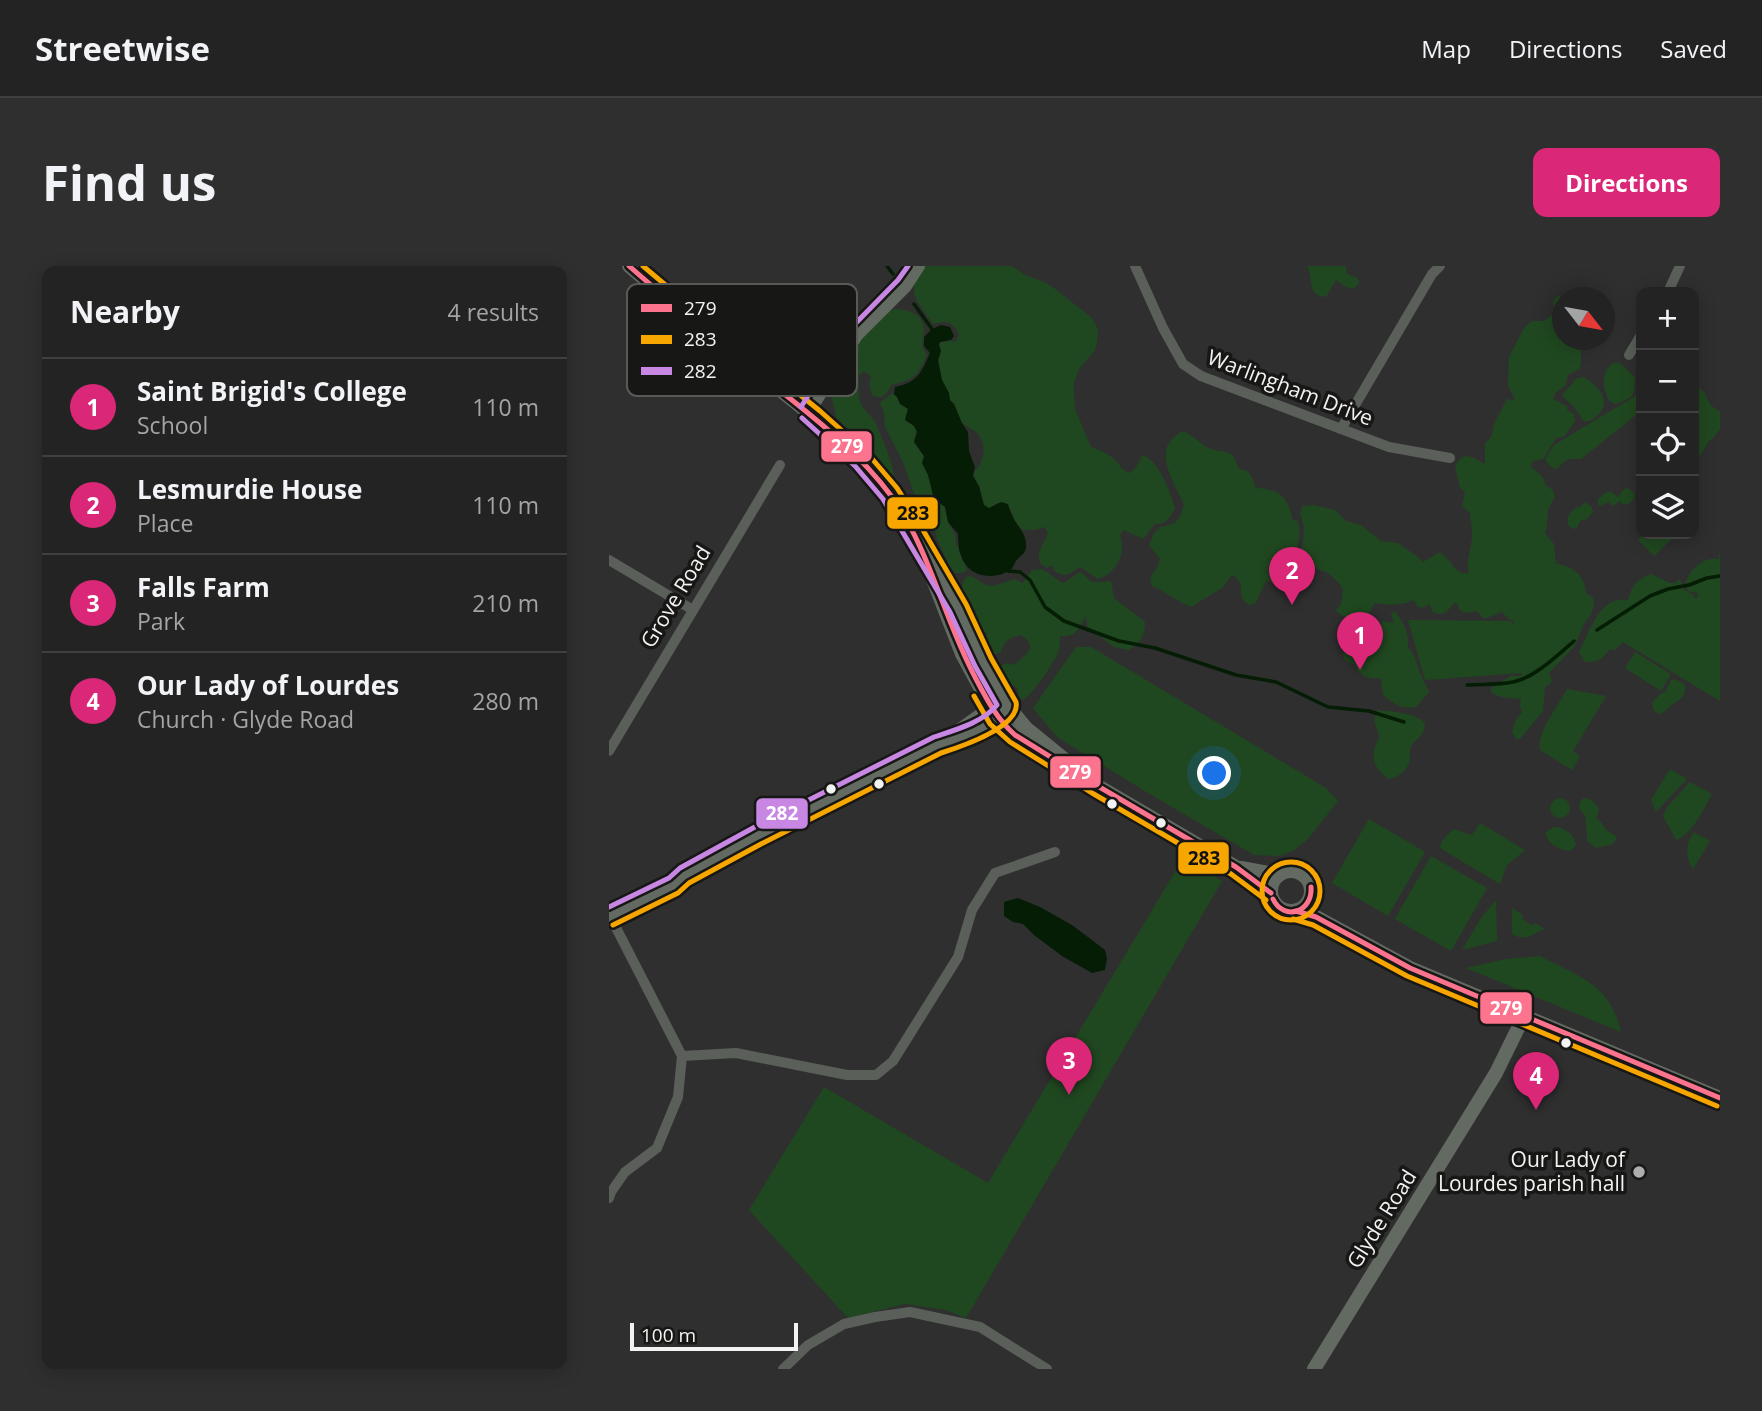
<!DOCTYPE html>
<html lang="en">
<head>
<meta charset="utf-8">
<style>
	body { margin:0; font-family:"Open Sans",sans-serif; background:#2f2f30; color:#f1f3f6 }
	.controls { position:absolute; right:21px; top:21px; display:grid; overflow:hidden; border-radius:14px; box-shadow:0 4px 18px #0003 }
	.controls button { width:63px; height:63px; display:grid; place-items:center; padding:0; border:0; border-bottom:2px solid #404041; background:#232323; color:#f1f3f6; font:35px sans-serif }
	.compass { position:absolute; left:943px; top:21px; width:63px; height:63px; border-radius:50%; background:#232323; box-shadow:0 4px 18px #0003; rotate:121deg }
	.scale { position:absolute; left:21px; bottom:18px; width:168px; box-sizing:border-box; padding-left:7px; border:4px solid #f2f3f2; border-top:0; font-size:19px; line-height:24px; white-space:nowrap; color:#f2f3f2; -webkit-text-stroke:5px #171716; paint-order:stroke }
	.you { position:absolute; left:606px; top:508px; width:24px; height:24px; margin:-18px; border:5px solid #fff; border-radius:50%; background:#1a73e8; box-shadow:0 0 0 10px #1a73e833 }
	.badge { display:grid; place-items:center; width:46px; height:46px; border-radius:50%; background:#db2777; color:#fff; font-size:23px; font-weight:700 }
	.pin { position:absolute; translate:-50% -58px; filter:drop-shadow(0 2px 4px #0008) }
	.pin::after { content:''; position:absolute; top:37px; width:24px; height:21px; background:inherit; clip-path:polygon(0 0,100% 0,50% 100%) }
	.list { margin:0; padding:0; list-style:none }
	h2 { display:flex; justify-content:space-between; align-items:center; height:91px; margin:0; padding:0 28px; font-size:30px }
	h2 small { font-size:23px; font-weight:400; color:#a3a4a6 }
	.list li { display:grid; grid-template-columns:46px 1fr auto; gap:21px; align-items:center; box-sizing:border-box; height:98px; padding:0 28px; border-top:2px solid #404041 }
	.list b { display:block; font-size:26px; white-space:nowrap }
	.list p { margin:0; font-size:23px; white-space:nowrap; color:#a3a4a6 }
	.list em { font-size:23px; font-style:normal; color:#a3a4a6 }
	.icon { flex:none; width:38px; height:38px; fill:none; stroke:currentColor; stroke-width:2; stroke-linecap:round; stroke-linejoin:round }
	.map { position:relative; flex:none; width:1111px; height:1103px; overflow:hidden; border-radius:14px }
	header { display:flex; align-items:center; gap:42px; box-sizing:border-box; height:98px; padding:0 35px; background:#232323; border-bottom:2px solid #404041 }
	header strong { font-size:33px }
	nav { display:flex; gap:38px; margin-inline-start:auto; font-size:24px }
	.intro { display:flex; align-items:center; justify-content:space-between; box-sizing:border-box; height:168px; padding:0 42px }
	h1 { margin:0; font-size:49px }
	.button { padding:18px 32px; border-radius:14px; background:#db2777; color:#fff; font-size:24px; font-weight:700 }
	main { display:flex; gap:42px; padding:0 42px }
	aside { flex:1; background:#232323; border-radius:14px; box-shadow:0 4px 18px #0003 }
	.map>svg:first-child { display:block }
	.green { fill:#204820 }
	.water { fill:#041d04 }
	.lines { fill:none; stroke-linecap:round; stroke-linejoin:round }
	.stream { stroke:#041d04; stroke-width:3.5 }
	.street { stroke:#5a5f59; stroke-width:10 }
	.secondary { stroke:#626a61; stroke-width:14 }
	.bus-1-casing { stroke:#171716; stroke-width:10 }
	.bus-2-casing { stroke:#171716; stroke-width:10 }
	.bus-3-casing { stroke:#171716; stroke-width:10 }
	.bus-1 { stroke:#fc738d; stroke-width:5 }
	.bus-2 { stroke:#f7a600; stroke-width:5 }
	.bus-3 { stroke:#c787e3; stroke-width:5 }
	.bus-dot { fill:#f2f3f2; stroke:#171716; stroke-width:2.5 }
	.poi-dot { fill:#aeaeae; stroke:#171716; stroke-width:2.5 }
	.labels { text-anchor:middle; stroke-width:7; stroke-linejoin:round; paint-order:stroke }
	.street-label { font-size:21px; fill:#f2f3f2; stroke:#171716 }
	.poi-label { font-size:21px; fill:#f2f3f2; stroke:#171716; text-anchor:end }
	.key { fill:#171716; stroke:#595958; stroke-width:2 }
	.key-label { font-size:19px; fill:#f2f3f2 }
	.line-badge { stroke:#171716; stroke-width:2.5 }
	.badge-label { font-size:19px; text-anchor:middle; font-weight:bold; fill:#fff }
	.pale-badge-label { font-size:19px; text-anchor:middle; font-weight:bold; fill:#111 }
</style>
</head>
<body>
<header>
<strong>Streetwise</strong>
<nav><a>Map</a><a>Directions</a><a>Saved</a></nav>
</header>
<div class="intro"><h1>Find us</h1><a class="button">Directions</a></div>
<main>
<aside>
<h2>Nearby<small>4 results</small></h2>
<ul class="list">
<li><span class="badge">1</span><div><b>Saint Brigid's College</b><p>School</p></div><em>110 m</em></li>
<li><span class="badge">2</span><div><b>Lesmurdie House</b><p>Place</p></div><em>110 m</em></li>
<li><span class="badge">3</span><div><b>Falls Farm</b><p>Park</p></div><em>210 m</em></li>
<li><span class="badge">4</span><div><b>Our Lady of Lourdes</b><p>Church · Glyde Road</p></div><em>280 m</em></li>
</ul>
</aside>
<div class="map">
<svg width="1111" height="1103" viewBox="0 0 1111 1103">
	<rect width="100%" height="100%" fill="#2f2f2f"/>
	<g class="green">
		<path d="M310,0H403L416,9L435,16L445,22L483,52L489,63L488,75L486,84L470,103L465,117V127L466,143L482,181C491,184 501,188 508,196C513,202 513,204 521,207L528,200L533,189C550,194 562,227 566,243C560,252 558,259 546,258L534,273L515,264L511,269C518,286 507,308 489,313L471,301C460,308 458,312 445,305L444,299L438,302C421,294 435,279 439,267L436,261L426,264H414L408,258L401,243L389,237L380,242L375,239L370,220L368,218L364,207C375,197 379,179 368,167C364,163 358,161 354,157C350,154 349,147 347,142C345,139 342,136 340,133C334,121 326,98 332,85L330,82L331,76L347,75L350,68C342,55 339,55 324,58C307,32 299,32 310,0Z"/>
		<path d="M698,0H737V4L739,9L749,12L750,18L744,23C736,22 733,18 727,14L717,31C696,29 706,13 698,0Z"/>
		<path d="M950,29L956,31L954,32V74H974L972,81V97L971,102L959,109L956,120L947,126L944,133L958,140V144L965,148L966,155L955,171L947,172L934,193L924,195L922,200C927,207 936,208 936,219L944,224L946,230L939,244L938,260L936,267L945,278L947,297C965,302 975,308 977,327L984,332L985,338L982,349L976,356L965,381L940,407L943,414L941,418L936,421L934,445L911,473H907L903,466L906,455L913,446L911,440L912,433C901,431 891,433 882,426V422L901,410H912L913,407L816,414L799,354L902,355L905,359V355L900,353L893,346L878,352H874L868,345L855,347L851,344L847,336C839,343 835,353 823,345L821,338L814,342L809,341L804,334C792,340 779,339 766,337L757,351C747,353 733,354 727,344L732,338L734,323C730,317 723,309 716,306C708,302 700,301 693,297C690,281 700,263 691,249L693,240L705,239L726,244L737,255L752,259L772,275L789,277L809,291L814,296L831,286C842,293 846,310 860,307C857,292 862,286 863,271C864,262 861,255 861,247L853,240L856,226L851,222L846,200C855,183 864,192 876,198V177L882,171L885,158L898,133L906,134L899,119L900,91L915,62L923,55H935L944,48L945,42L944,36L946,32Z"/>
		<path d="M286,43C299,43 316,49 315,64C315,70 313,75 313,81L318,89C307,112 306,113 282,119C279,128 272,135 263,129L260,117L262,111L255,105L250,109C250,119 248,129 252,138C255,144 262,150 266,156C271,166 285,200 285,210L280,207L271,194L265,189L259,177L245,171L227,151L221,122L232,101L237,100L236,94L260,58L267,59C270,48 276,46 286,43Z"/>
		<path d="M1004,97H1011L1026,111L1025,125L1022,131L1010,137L1006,138L1000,135C994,122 991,107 1004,97Z"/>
		<path d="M1028,107H1032V145L972,193H959L947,203L941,200L936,193L945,179L1028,129Z"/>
		<path d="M976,111C982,116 990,122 993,129C1000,142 988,153 976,156C970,151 969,145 964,140C960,136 956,134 953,129L968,112Z"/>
		<path d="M1088,122C1098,125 1096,129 1100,136C1102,140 1107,143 1111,146V163L1104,172L1100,175L1092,188L1085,193L1086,124Z"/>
		<path d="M283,127L288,131L291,138L299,143L296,153L299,157L305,158L308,166L305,173L310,184L315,190L313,197L319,209L325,233L336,241L339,256L347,271L346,275L358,304L353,307H347L341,302L328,273L327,266L323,262L317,247L304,225L295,198L276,161L275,146L271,137Z"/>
		<path d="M573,165C586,169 591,179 602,183C610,186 616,184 624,189L630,203C642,204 643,212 647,222C670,223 680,231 683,254L689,255C692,266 690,273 688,284C688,289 690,295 689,300C685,316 670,319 657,315L647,336L641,339C624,331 640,318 623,309L613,322L582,341C567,335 558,326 543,320L541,312L549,299L551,293L540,279L545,267L551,261C568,258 570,255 575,239C568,223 549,193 560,177C563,172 568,168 573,165Z"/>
		<path d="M1017,222L1021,223L1025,228V232L1020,238H1014L1011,235L1004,240L999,236L991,240L989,239V233L995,228L1001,225L1009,231L1014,224Z"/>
		<path d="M975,236L982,240L984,246L978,253L971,255L968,262L964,263C953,256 960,246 968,241L971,242Z"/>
		<path d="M1035,268H1068L1045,290L1029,274Z"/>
		<path d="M1111,286V435L1014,376L1006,384L1001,383C994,393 989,396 976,396L970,386C980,367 991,328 1019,334C1024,317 1027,315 1042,308L1061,317H1066L1071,313L1075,324L1085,329V332H1088L1089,327L1079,325L1076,319C1080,304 1093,291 1109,293Z"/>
		<path d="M432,303C441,306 446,314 455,317L470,306C476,308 477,312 482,315C488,318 496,315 502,315L505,332L536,356C536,371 532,375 520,384L505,381L478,360L477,350C469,363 468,371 451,370C451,376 451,382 449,387C445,397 423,429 414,434L410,431L408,421L400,419L387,405L389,401L398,397L405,399C415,388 432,383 412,369C401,371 395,375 392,386L384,389L376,379V370L378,367C368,362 363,356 367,345C356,338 348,323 357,311L362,310L377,319L384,320L406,313L414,317L423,304Z"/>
		<path d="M785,345C795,356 800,366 799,382C808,389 807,399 812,409C814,415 818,420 820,426L807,441C792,443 786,439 774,429L772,413L756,411L749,405L746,399L736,394L734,388L736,383L749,380L769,384L774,372L769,364L770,360L774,355L785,357L782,348Z"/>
		<path d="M467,381H482L717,522L729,535L699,573L685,584L671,590L645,589L534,524L448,471L424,442Z"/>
		<path d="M1026,386L1062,408L1052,425L1016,402Z"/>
		<path d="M1065,413L1076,418C1077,429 1073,432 1064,438C1058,443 1057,446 1049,448L1044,443L1043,437L1051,428L1056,426L1062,414Z"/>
		<path d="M958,423L997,430L964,485L971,490L963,504L931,484C927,468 950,438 958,423Z"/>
		<path d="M769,444C785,446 804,446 816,457C815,472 806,472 801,482C801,483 801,493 801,494C798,504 790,511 780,513C764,502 760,489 770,472C769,459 761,457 769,444Z"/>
		<path d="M1061,503L1078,513L1047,546L1042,534Z"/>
		<path d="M1081,516L1103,528C1095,542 1083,569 1067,574L1054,550L1058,541Z"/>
		<circle cx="951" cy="542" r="10"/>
		<path d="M975,532C983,533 988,537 990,545L987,552L992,556L997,564L1007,570V574L1002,579L987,582L978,575C978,566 977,558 976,550L970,542L972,534Z"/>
		<path d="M760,553L816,586L779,650L723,617Z"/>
		<path d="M871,557L916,584L898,599L891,618L834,584L831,581L833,575L844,563L863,569Z"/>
		<path d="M944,561C956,561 965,568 967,579L962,585C950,583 940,580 936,567Z"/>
		<path d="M1085,566L1101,575L1084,603C1076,591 1076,577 1085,566Z"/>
		<path d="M822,590L878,622L842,685L786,653Z"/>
		<path d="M575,591L613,615L357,1052L337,1044L296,1038L239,1052L140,944L215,821L379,917Z"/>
		<path d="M887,634L888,675L853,684L872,652Z"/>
		<path d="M903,642L914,649L913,653L924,660L926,657L936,663C924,668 915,676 903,668Z"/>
		<path d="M931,690C970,711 1001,717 1012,766L857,702L897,693Z"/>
	</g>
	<g class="water">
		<path d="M332,59L341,61L345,70L342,74L331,76L330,79L332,85L329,94L333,114L340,127L341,134L345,138L353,157L359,166L360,185L366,201L364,210L370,220L375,239L380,242L392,236L399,238C401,245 404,253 408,258C413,265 418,272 417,282C416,288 411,290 407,295C405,298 405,301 401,304C389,313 366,312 357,299C350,290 349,278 349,268L339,256L336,241L325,233L319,209L313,197L315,190L305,176L308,166L305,160L296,154L299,143L291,138L288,131L285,128L286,121C309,116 312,107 321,87L315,80V71L323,63Z"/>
		<path d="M409,632L431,641L463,659L496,684L498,692L496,704L483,707L453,690L425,669L414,658L404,656L395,650V636Z"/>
	</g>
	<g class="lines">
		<g class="stream">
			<path d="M278,0L284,8"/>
			<path d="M305,38L323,63"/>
			<path d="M399,305L411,306L421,314L436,341L455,355L510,375L546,382L627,409L667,416L719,441L760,445L795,456"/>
			<path d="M988,364L1041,330L1059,323L1080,319L1098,312L1111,310"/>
			<path d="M858,419C873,418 889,419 904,416C925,412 949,389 965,375"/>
		</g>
		<g class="street">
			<path d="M526,0L554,62L574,98L592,110L780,181L841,192"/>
			<path d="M1059,26L1071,0"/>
			<path d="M1020,89L1032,69"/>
			<path d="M732,163L823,8L831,0"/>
			<path d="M0,294L84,344"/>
			<path d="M0,485L171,199"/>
			<path d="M0,648L73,790L69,831L48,882L16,906L2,926L0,932"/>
			<path d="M73,790L127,787L238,809H267L284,795L349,691L363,644L386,607L446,586"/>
			<path d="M174,1103L199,1079L235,1058L266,1051L301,1046L371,1061L438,1103"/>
		</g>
		<g class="secondary">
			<path d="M20,0L79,50L206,152L252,194L281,228L299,256L349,342L384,415L399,440L417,462L487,519"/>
			<path d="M199,146L247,69L296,20L309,0"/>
			<path d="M323,311L353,388L388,453L406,469L437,489"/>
			<path d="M351,464L382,442L391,441"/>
			<path d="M482,516L627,601L662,627"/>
			<path d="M632,602L670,609"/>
			<circle cx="682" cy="625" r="20"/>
			<path d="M687,645L707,651L801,702L1111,832"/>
			<path d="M0,651L65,619L75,610L148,570L329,479C349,473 380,463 394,447"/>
			<path d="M705,1103L887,807L915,750"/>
		</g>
		<defs>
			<g id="bus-1">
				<path d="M20,0C65,40 112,77 159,115C203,150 249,185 283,231C321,284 335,354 367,413C378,434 388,453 406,469L487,519L627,601L662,627"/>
				<path d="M664,633C675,656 704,646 702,621"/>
				<path d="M687,645L707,651L801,702L1111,832"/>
			</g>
			<g id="bus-2">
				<path d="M365,430L381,458L401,476L483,527L622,608L657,634"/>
				<circle cx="682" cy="625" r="29"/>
				<path d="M684,653L704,659L798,710L1108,840"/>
				<path d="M4,659L69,627L80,617L152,578L332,487C351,481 412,461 407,436L382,392L357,338L307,252L288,222L259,188L211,145L85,43L34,0"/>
			</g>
			<g id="bus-3">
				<path d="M192,141L240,64L289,14L299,0"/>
				<path d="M0,641L60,612L71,602L144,562L325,471C346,464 373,457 388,439L366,400L341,346L274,233L246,200L193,152"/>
			</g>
		</defs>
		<use href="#bus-1" class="bus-1-casing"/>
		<use href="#bus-2" class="bus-2-casing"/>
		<use href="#bus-3" class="bus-3-casing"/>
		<use href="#bus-1" class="bus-1"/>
		<use href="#bus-2" class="bus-2"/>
		<use href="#bus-3" class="bus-3"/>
	</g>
	<g class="bus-dot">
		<circle cx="270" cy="518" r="6"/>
		<circle cx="222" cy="523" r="6"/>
		<circle cx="503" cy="538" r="6"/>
		<circle cx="552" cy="557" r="6"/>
		<circle cx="957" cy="777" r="6"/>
	</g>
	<circle class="poi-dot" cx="1030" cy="906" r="7"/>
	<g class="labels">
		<g class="street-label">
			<text transform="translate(681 122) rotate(21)" y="7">Warlingham Drive</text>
			<text transform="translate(67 331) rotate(-59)" y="7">Grove Road</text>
			<text transform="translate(773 953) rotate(-58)" y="7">Glyde Road</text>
		</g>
		<g class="poi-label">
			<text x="1016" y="901">Our Lady of<tspan x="1016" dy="24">Lourdes parish hall</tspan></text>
		</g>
	</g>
	<rect x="18" y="18" width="230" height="112" rx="10" class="key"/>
	<rect x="32" y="38" width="31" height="8" fill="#fc738d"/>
	<rect x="32" y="69" width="31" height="9" fill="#f7a600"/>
	<rect x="32" y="101" width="31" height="8" fill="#c787e3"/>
	<g class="key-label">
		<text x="75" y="49">279</text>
		<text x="75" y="80">283</text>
		<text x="75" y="112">282</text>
	</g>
	<g class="line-badge">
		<rect x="211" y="164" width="53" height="33" rx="7" fill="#fc738d"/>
		<rect x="277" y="230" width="53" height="34" rx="7" fill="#f7a600"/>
		<rect x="440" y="489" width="53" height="34" rx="7" fill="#fc738d"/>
		<rect x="146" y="531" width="54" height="33" rx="7" fill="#c787e3"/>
		<rect x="568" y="575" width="53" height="34" rx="7" fill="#f7a600"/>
		<rect x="870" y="725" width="54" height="34" rx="7" fill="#fc738d"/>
	</g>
	<g class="badge-label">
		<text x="238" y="187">279</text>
		<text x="466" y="513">279</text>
		<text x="173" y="554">282</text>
		<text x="897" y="749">279</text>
	</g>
	<g class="pale-badge-label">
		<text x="304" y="254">283</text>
		<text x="595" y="599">283</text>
	</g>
</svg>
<div class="controls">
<button>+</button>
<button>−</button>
<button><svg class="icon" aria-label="locate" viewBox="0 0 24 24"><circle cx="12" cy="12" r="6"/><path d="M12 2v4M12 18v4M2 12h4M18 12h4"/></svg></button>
<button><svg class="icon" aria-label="layers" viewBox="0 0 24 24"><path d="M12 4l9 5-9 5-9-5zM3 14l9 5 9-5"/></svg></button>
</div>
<svg class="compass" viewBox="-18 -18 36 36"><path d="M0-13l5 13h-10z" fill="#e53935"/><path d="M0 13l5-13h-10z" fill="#a3a4a6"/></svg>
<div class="scale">100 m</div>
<div class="you"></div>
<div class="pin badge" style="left:751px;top:404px">1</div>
<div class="pin badge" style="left:683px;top:339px">2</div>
<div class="pin badge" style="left:460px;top:829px">3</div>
<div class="pin badge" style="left:927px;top:844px">4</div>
</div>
</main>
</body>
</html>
